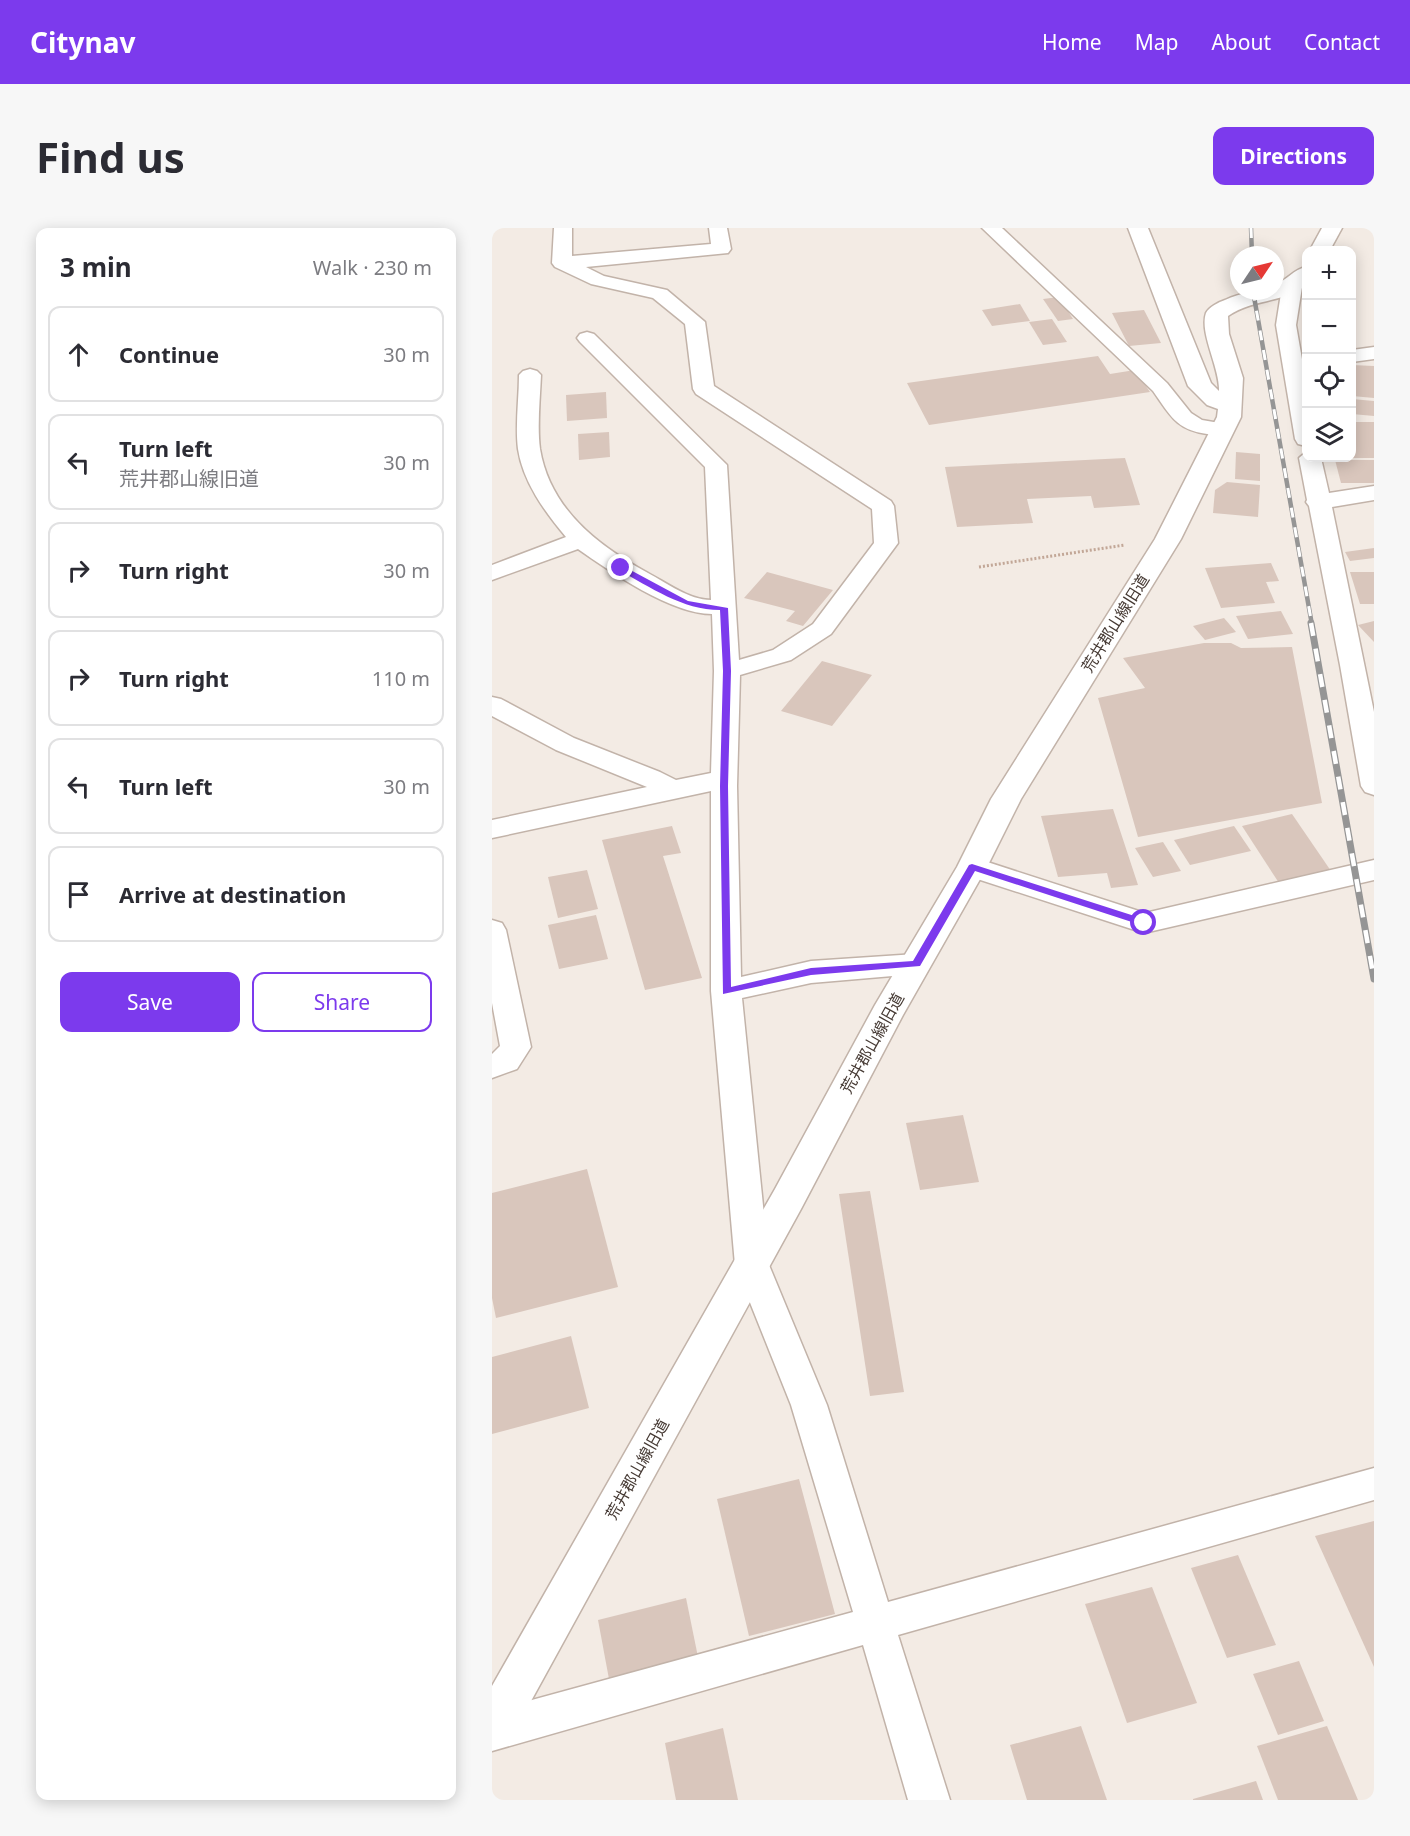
<!DOCTYPE html>
<html lang="en">
<head>
<meta charset="utf-8">
<style>
	body { margin:0; font-family:"Noto Sans","Noto Sans JP",sans-serif; background:#f7f7f7; color:#2b2b33 }
	.controls { position:absolute; right:18px; top:18px; display:grid; overflow:hidden; border-radius:12px; box-shadow:0 3px 15px #0003 }
	.controls button { width:54px; height:54px; display:grid; place-items:center; padding:0; border:0; border-bottom:2px solid #e1e1e2; background:#fff; color:#2b2b33; font:30px sans-serif }
	.compass { position:absolute; left:738px; top:18px; width:54px; height:54px; border-radius:50%; background:#fff; box-shadow:0 3px 15px #0003; rotate:55deg }
	.stop { position:absolute; width:18px; height:18px; margin:-14px; border:4px solid #7c3aed; border-radius:50%; background:#fff }
	.stop.end { background:#7c3aed; border-color:#fff; box-shadow:0 2px 6px #0008 }
	.list { margin:0; padding:0; list-style:none }
	h2 { display:flex; justify-content:space-between; align-items:center; height:78px; margin:0; padding:0 24px; font-size:26px }
	h2 small { font-size:20px; font-weight:400; color:#7c7c81 }
	.list li { display:grid; grid-template-columns:39px 1fr auto; gap:18px; align-items:center; box-sizing:border-box; height:96px; margin:0 12px 12px; padding:0 12px; border:2px solid #e1e1e2; border-radius:12px }
	.list b { display:block; font-size:22px; white-space:nowrap }
	.list p { margin:0; font-size:20px; white-space:nowrap; color:#7c7c81 }
	.list em { font-size:20px; font-style:normal; color:#7c7c81 }
	.actions { display:flex; gap:12px; padding:18px 24px }
	.actions a { flex:1; padding:14px 0; border:2px solid #7c3aed; border-radius:12px; text-align:center; font-size:21px; color:#7c3aed }
	.actions .main { background:#7c3aed; color:#fff }
	.icon { flex:none; width:33px; height:33px; fill:none; stroke:currentColor; stroke-width:2; stroke-linecap:round; stroke-linejoin:round }
	.map { position:relative; flex:none; width:882px; height:1572px; overflow:hidden; border-radius:12px }
	header { display:flex; align-items:center; gap:36px; box-sizing:border-box; height:84px; padding:0 30px; background:#7c3aed; color:#fff }
	header strong { font-size:28px }
	nav { display:flex; gap:33px; margin-inline-start:auto; font-size:21px }
	.intro { display:flex; align-items:center; justify-content:space-between; box-sizing:border-box; height:144px; padding:0 36px }
	h1 { margin:0; font-size:42px }
	.button { padding:15px 27px; border-radius:12px; background:#7c3aed; color:#fff; font-size:21px; font-weight:700 }
	main { display:flex; gap:36px; padding:0 36px }
	aside { flex:1; background:#fff; border-radius:12px; box-shadow:0 3px 15px #0003 }
	.map>svg:first-child { display:block }
	.building { fill:#d9c6bc }
	.lines { fill:none; stroke-linecap:round; stroke-linejoin:round }
	.minor-casing { stroke:#c2b3a9; stroke-width:3 }
	.tertiary-casing { stroke:#c2b3a9; stroke-width:3 }
	.path { stroke:#c2a797; stroke-width:3; stroke-dasharray:2 2; stroke-linecap:butt }
	.minor { fill:#fff; fill-rule:evenodd }
	.tertiary { fill:#fff; fill-rule:evenodd }
	.rail-far1-casing { stroke:#959595; stroke-width:4.5 }
	.rail-casing { stroke:#959595; stroke-width:7 }
	.rail-far1 { stroke:#fff; stroke-width:3; stroke-dasharray:10; stroke-linecap:butt }
	.rail { stroke:#fff; stroke-width:4.5; stroke-dasharray:13; stroke-linecap:butt }
	.route { fill:#7c3aed }
	.labels { text-anchor:middle; stroke-width:6; stroke-linejoin:round; paint-order:stroke }
	.street-label { font-size:16px; fill:#463a34; stroke:#fff }
</style>
</head>
<body>
<header>
<strong>Citynav</strong>
<nav><a>Home</a><a>Map</a><a>About</a><a>Contact</a></nav>
</header>
<div class="intro"><h1>Find us</h1><a class="button">Directions</a></div>
<main>
<aside>
<h2>3 min<small>Walk · 230 m</small></h2>
<ul class="list">
<li><svg class="icon" aria-label="ahead" viewBox="0 0 24 24"><path d="M12 20V5M6 11l6-6 6 6"/></svg><div><b>Continue</b></div><em>30 m</em></li>
<li><svg class="icon" aria-label="left" viewBox="0 0 24 24"><path d="M17 20v-9H6M10 6l-5 5 5 5"/></svg><div><b>Turn left</b><p>荒井郡山線旧道</p></div><em>30 m</em></li>
<li><svg class="icon" aria-label="right" viewBox="0 0 24 24"><path d="M7 20v-9h11M14 6l5 5-5 5"/></svg><div><b>Turn right</b></div><em>30 m</em></li>
<li><svg class="icon" aria-label="right" viewBox="0 0 24 24"><path d="M7 20v-9h11M14 6l5 5-5 5"/></svg><div><b>Turn right</b></div><em>110 m</em></li>
<li><svg class="icon" aria-label="left" viewBox="0 0 24 24"><path d="M17 20v-9H6M10 6l-5 5 5 5"/></svg><div><b>Turn left</b></div><em>30 m</em></li>
<li><svg class="icon" aria-label="arrive" viewBox="0 0 24 24"><path d="M6 21V4h12l-3 4 3 4H6"/></svg><div><b>Arrive at destination</b></div></li>
</ul>
<div class="actions"><a class="main">Save</a><a>Share</a></div>
</aside>
<div class="map">
<svg width="882" height="1572" viewBox="0 0 882 1572">
	<rect width="100%" height="100%" fill="#f3ebe4"/>
	<g class="building">
		<path d="M567,69L581,91L566,93L551,71Z"/>
		<path d="M528,76L538,93L500,98L490,82Z"/>
		<path d="M652,82L669,115L637,118L620,85Z"/>
		<path d="M560,91L575,114L551,117L537,94Z"/>
		<path d="M606,128L618,146L643,142L658,164L437,197L415,155Z"/>
		<path d="M860,137L882,138V170L860,168Z"/>
		<path d="M114,164L115,190L75,193L74,167Z"/>
		<path d="M860,171L882,173V188L860,186Z"/>
		<rect x="860" y="194" width="22" height="36"/>
		<path d="M117,204L118,229L87,232L86,206Z"/>
		<path d="M744,224L768,226V253L743,251Z"/>
		<path d="M633,230L648,277L602,280L599,268L535,271L541,295L465,299L453,239Z"/>
		<path d="M843,232H882V255H849Z"/>
		<path d="M735,254L768,257L766,289L721,285L723,262Z"/>
		<path d="M882,320V330L858,333L853,324Z"/>
		<path d="M779,335L787,353L774,354L783,375L729,380L713,340Z"/>
		<path d="M275,344L341,362L311,398L294,393L303,383L252,370Z"/>
		<path d="M858,344H882V376H868Z"/>
		<path d="M789,383L801,406L756,411L744,388Z"/>
		<path d="M732,390L744,404L713,412L701,398Z"/>
		<path d="M882,393V414L866,397Z"/>
		<path d="M712,415H739L749,420L800,419L830,575L646,609L606,470L653,460L631,430Z"/>
		<path d="M330,433L380,447L340,498L289,483Z"/>
		<path d="M621,581L646,657L619,660L615,645L566,649L549,588Z"/>
		<path d="M800,586L839,643L787,655L750,598Z"/>
		<path d="M180,598L189,625L171,628L210,750L153,762L110,612Z"/>
		<path d="M742,598L759,623L698,637L682,612Z"/>
		<path d="M671,614L689,643L661,649L643,620Z"/>
		<path d="M95,642L106,681L66,690L56,649Z"/>
		<path d="M104,687L116,731L67,741L56,697Z"/>
		<path d="M471,887L487,954L428,962L414,895Z"/>
		<path d="M95,941L126,1059L4,1090L0,1070V965Z"/>
		<path d="M378,963L412,1164L378,1168L347,966Z"/>
		<path d="M79,1108L97,1180L0,1206V1129Z"/>
		<path d="M307,1251L343,1386L257,1408L225,1271Z"/>
		<path d="M882,1293V1439L823,1308Z"/>
		<path d="M746,1327L784,1417L735,1430L699,1340Z"/>
		<path d="M660,1359L705,1475L635,1495L593,1376Z"/>
		<path d="M194,1370L206,1429L117,1451L106,1392Z"/>
		<path d="M807,1433L832,1493L786,1507L761,1446Z"/>
		<path d="M589,1498L615,1572H535L518,1517Z"/>
		<path d="M835,1498L866,1572H786L765,1518Z"/>
		<path d="M231,1500L246,1572H184L173,1515Z"/>
		<path d="M764,1553L771,1572H701V1571Z"/>
	</g>
	<g class="lines">
		<defs>
			<g id="minor">
				<path d="M62,0H80V28L219,16L217,0H235L239,21L236,25L94,39L112,48L175,62L213,94L222,158L399,273L402,278L406,315L339,406L299,432L248,447L245,558L249,749L319,733L424,726L434,729L439,736L434,743L424,746L319,755L250,770L277,1037L335,1177L396,1374L882,1240V1272L406,1407L458,1572H416L371,1417L0,1523V1483L361,1384L299,1177L243,1037L219,763V563L0,610V592L155,559L64,522L0,488V469L9,471L82,510L168,544L184,552L219,545L222,443L220,386C179,386 119,344 86,321L0,352V337L74,309C53,284 31,254 26,221C23,197 27,171 27,147L31,143L38,141L45,143L49,147C48,171 45,198 48,221C58,281 106,318 156,345C175,355 197,372 219,372L213,239L88,114L85,110L88,106L95,104L102,106L235,237L247,432L281,422L321,396L382,315L380,281L204,166L201,161L193,96L161,70L99,56L63,39L60,35Z"/>
				<path d="M490,0H510L675,155L699,185L710,192L739,197L742,202L739,207C730,209 723,207 715,206C684,202 678,187 661,163Z"/>
				<path d="M800,53L807,55L810,59L804,97L814,154V218L806,216L803,211L784,97L790,59L793,55Z"/>
				<path d="M882,119V131L860,134V122Z"/>
				<path d="M814,224V230H829L837,265L882,258V272L840,279L882,484V567L873,564L869,558L848,437L817,278L814,274L815,272L807,230Z"/>
				<path d="M480,629L653,685L882,632V652L652,705L470,646L466,639L470,632Z"/>
				<path d="M0,692L10,695L14,702L39,819L25,841L0,850V826L8,818L0,775Z"/>
			</g>
			<g id="tertiary">
				<path d="M636,0H656L719,155L727,163C728,140 707,105 714,85C717,79 727,74 733,72C750,64 765,63 783,63V57C795,52 802,41 814,39V57C792,75 760,71 736,88L737,106L751,150L749,189L689,311L529,571L495,639L411,787L309,981L16,1515L0,1521V1458L283,961L383,777L465,639L499,571L663,311L725,189L726,181L715,177L696,158Z"/>
				<path d="M830,0H850L838,22H818Z"/>
			</g>
		</defs>
		<use href="#minor" class="minor-casing"/>
		<use href="#tertiary" class="tertiary-casing"/>
		<path class="path" d="M487,339L633,317"/>
		<use href="#minor" class="minor"/>
		<use href="#tertiary" class="tertiary"/>
		<defs>
			<g id="rail-far1">
				<path d="M759,0L760,27"/>
				<path d="M761,63L820,397"/>
			</g>
			<path id="rail" d="M819,395L882,751"/>
		</defs>
		<use href="#rail-far1" class="rail-far1-casing"/>
		<use href="#rail" class="rail-casing"/>
		<use href="#rail-far1" class="rail-far1"/>
		<use href="#rail" class="rail"/>
	</g>
	<path class="route" d="M126,338H131L196,373L236,380L239,443L236,558L239,759L319,740L421,733L477,637L480,636L655,692V697H649L483,643L428,738L319,747L231,766L228,558L231,443L228,382C190,382 159,359 126,342Z"/>
	<g class="labels">
		<g class="street-label">
			<text transform="translate(623 395) rotate(-58)" y="6">荒井郡山線旧道</text>
			<text transform="translate(380 815) rotate(-61)" y="6">荒井郡山線旧道</text>
			<text transform="translate(145 1241) rotate(-61)" y="6">荒井郡山線旧道</text>
		</g>
	</g>
</svg>
<div class="controls">
<button>+</button>
<button>−</button>
<button><svg class="icon" aria-label="locate" viewBox="0 0 24 24"><circle cx="12" cy="12" r="6"/><path d="M12 2v4M12 18v4M2 12h4M18 12h4"/></svg></button>
<button><svg class="icon" aria-label="layers" viewBox="0 0 24 24"><path d="M12 4l9 5-9 5-9-5zM3 14l9 5 9-5"/></svg></button>
</div>
<svg class="compass" viewBox="-18 -18 36 36"><path d="M0-13l5 13h-10z" fill="#e53935"/><path d="M0 13l5-13h-10z" fill="#7c7c81"/></svg>
<div class="stop" style="left:652px;top:695px"></div>
<div class="stop end" style="left:129px;top:340px"></div>
</div>
</main>
</body>
</html>
